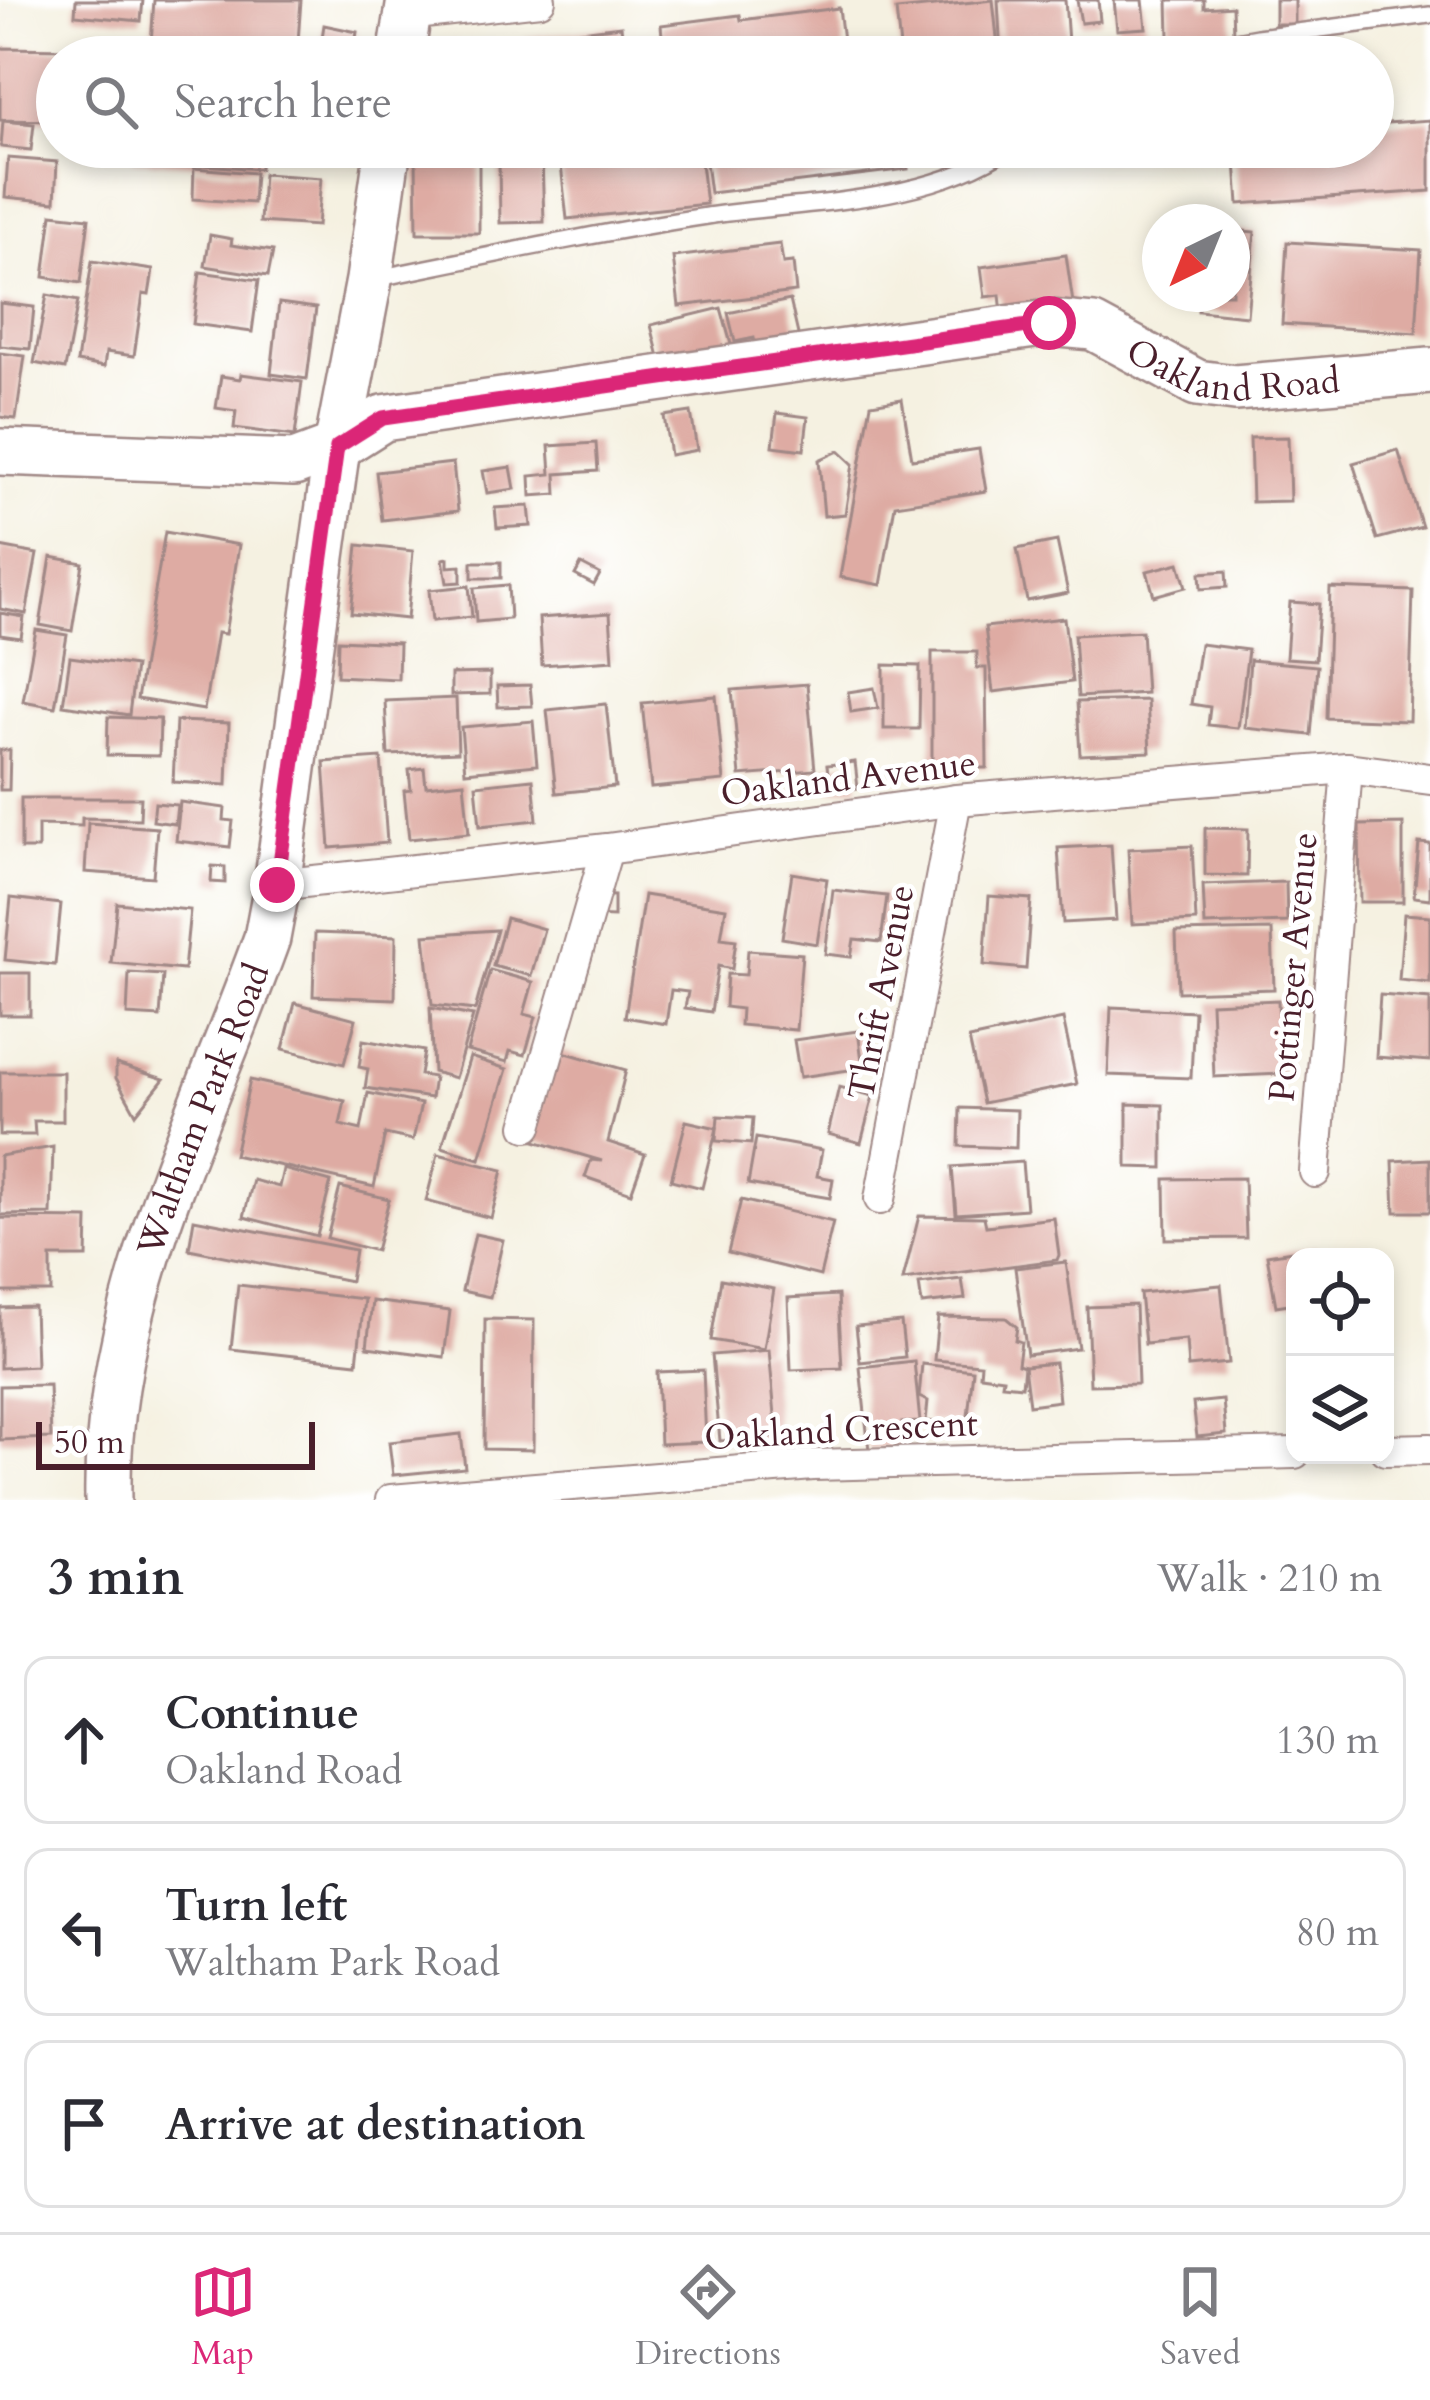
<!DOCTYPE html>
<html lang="en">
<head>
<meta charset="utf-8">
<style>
	body { margin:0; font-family:Cardo,serif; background:#f7f7f7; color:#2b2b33 }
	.controls { position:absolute; right:36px; bottom:36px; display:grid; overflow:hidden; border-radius:24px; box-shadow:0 6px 18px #0003 }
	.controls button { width:108px; height:108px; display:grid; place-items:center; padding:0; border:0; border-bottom:3px solid #e1e1e2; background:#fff; color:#2b2b33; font:60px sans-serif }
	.compass { position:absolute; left:1142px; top:204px; width:108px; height:108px; border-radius:50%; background:#fff; box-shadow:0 6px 18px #0003; rotate:223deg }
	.scale { position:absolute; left:36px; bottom:30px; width:279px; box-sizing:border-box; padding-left:12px; border:6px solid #4a1f2b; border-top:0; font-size:33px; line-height:42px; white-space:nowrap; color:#4a1f2b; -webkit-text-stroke:9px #fff; paint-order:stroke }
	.stop { position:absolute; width:36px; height:36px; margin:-27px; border:9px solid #db2777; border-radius:50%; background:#fff }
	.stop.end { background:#db2777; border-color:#fff; box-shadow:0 3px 12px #0008 }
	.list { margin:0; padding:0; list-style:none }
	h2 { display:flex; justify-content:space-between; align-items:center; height:156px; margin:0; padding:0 48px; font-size:51px }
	h2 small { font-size:39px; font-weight:400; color:#7c7c81 }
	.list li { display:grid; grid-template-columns:78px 1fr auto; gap:36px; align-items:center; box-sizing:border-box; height:168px; margin:0 24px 24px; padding:0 24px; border:3px solid #e1e1e2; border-radius:24px }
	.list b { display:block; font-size:45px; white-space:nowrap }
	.list p { margin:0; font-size:39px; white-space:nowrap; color:#7c7c81 }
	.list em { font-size:39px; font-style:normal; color:#7c7c81 }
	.icon { flex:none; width:66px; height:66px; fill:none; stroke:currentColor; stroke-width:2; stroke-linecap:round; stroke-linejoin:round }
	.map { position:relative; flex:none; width:1430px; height:1500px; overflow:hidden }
	.search { position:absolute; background:#fff; box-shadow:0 6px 18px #0003; left:36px; right:36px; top:36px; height:132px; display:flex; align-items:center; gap:30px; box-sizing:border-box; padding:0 42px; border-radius:66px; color:#7c7c81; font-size:45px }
	.sheet { height:732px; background:#fff }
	nav { display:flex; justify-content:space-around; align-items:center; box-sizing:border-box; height:168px; border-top:3px solid #e1e1e2; background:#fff; font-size:33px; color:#7c7c81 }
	nav a { display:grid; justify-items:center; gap:6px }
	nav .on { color:#db2777 }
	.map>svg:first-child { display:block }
	.building { fill:#deaba3 }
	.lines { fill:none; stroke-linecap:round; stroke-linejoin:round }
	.lane-casing { stroke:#a08886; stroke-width:20 }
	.street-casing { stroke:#a08886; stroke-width:34 }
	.secondary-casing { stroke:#a08886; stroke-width:50 }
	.lane { stroke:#fff; stroke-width:15 }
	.street { stroke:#fff; stroke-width:30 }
	.secondary { stroke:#fff; stroke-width:45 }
	.route { stroke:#db2777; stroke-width:15 }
	.labels { text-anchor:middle; stroke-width:9; stroke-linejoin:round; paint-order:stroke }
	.street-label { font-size:36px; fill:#4a1f2b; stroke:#fff }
</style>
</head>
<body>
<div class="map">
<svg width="1430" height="1500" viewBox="0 0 1430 1500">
	<rect width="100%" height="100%" fill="#fff"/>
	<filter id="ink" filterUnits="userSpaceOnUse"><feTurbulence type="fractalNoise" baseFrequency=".00833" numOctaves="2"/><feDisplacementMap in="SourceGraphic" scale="24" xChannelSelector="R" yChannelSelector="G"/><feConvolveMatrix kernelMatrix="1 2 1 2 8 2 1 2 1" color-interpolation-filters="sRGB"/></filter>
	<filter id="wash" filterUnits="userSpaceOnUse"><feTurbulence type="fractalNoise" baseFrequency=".004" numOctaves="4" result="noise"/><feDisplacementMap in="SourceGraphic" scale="48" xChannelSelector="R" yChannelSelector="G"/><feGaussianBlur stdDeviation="2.7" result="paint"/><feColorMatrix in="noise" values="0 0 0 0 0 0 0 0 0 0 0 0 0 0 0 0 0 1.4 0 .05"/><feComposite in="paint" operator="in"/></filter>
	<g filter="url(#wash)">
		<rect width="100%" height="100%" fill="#f5f1e1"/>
		<g id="blocks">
			<g class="building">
				<path d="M76,0H143L141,21L75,15Z"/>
				<path d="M154,0H301L297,55L151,44Z"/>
				<path d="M993,0L999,57H901L896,10Z"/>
				<path d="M998,0H1065L1069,57H1001Z"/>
				<path d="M1077,0H1098L1100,21L1081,23Z"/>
				<path d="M1114,0H1143L1146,28L1117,30Z"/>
				<path d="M1168,0H1204V8L1232,6L1233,35L1169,37Z"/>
				<rect x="1275" y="0" width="20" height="24"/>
				<path d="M839,8L845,57H528L525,38L621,26L624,51L663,46L661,25L740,15L741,20Z"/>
				<path d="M324,25L357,32L353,57H319Z"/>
				<path d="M0,48L68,49V57H57V121L0,120Z"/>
				<path d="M1430,120V191L1239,204L1235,147H1373V124Z"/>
				<path d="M3,121L34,124L31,150L1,147Z"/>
				<path d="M133,147H261L260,169L132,160Z"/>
				<path d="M559,147H699L706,204L567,219Z"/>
				<path d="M704,147H905L908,169L710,193Z"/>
				<path d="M416,156H479V233H417Z"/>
				<path d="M8,158L57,162L55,202L5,197Z"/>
				<path d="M542,160L544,222L500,223L499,161Z"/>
				<path d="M194,168L255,173L253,203L193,199Z"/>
				<path d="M263,174L321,178L317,226L260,222Z"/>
				<path d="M52,214L89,218L81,283L44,277Z"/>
				<path d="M1232,230L1255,232L1247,316L1198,311L1199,294H1232Z"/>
				<path d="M210,235L232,239L231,245L273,251L268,276L205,266Z"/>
				<path d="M1287,242L1421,250L1416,333L1282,324Z"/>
				<path d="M780,244L783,263L793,262L796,292L679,306L673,257Z"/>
				<path d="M1066,255L1073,303L1002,313L1000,295L985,297L981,267Z"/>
				<path d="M92,261L153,270L149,295L143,294L134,356L106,352L104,367L77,362Z"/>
				<path d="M200,272L259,280L252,332L193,324Z"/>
				<path d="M47,295L78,301L65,369L34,363Z"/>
				<path d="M790,300L800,343L757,352L754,338L735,342L728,313Z"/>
				<path d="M0,303L34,307L30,349L0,346Z"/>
				<path d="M279,303L316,308L307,379L271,374Z"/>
				<path d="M721,308L732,348L661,365L651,325Z"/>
				<path d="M0,353L25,356L16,419L0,417Z"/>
				<path d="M241,374L302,382L295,436L234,428L236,411L216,408L221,376L240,379Z"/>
				<path d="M902,399L912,459L979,449L986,491L895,505L881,585L840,577L871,404Z"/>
				<path d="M691,412L697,450L670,455L664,416Z"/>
				<path d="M777,413L808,417L804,450L773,446Z"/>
				<path d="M1288,437L1290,501L1252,502L1250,438Z"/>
				<path d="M596,443L598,471L556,474L557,494L531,496L530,476L551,474L549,446Z"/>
				<path d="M1398,450L1422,527L1377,539L1353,463Z"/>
				<path d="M839,451L853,464L845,514L824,516L819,460Z"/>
				<path d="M453,463L458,511L382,520L376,472Z"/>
				<path d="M511,467L515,489L487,493L483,471Z"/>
				<path d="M529,506L531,526L497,528L495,508Z"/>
				<path d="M165,532L239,545L225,634L217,633L204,710L137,699Z"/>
				<path d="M1057,541L1068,593L1027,601L1017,549Z"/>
				<path d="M358,545L413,551L407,619L351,613Z"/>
				<path d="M0,547L37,554L26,614L0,609Z"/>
				<path d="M51,557L83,563L72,631L40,625Z"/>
				<path d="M448,558V567L461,566V582L447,583L443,559Z"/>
				<rect x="472" y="562" width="29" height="16"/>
				<path d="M1179,563L1186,587L1154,596L1147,571Z"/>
				<path d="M581,564L600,574L594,585L575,575Z"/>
				<path d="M1226,571L1227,587L1201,589L1200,573Z"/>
				<path d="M508,585L510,619L476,622L474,588Z"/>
				<path d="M469,586L472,617L432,621L429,590Z"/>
				<path d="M1330,588L1413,591L1409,721L1326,718Z"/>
				<path d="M1290,602L1319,604L1315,660L1286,658Z"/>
				<path d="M0,613L24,617L21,638L0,635Z"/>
				<path d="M610,613L613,660L542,665L539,618Z"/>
				<path d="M1064,618L1072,682L993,692L985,627Z"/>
				<path d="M36,630L67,635L55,707L23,701Z"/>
				<path d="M1142,631L1146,693L1078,697L1074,635Z"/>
				<path d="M338,640L399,643L398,679L337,676Z"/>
				<path d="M1200,644L1248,650L1238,728L1208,725L1210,707L1191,704Z"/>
				<path d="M932,652H977V668H986L987,768H932Z"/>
				<path d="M70,657L135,666L129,715L63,705Z"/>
				<path d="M1250,660L1317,666L1311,735L1245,728Z"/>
				<path d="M884,665L920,666L919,729H884Z"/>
				<path d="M490,673V694L451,695V674Z"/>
				<path d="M807,684L815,770L740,776L732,690Z"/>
				<path d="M530,685L532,706L498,707L497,686Z"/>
				<path d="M874,688L878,708L851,712L848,692Z"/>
				<path d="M716,696L724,781L651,788L642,703Z"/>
				<path d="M456,698L458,752L388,755L385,701Z"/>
				<path d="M1147,700L1150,752L1080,755L1077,702Z"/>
				<path d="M606,704L615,787L556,793L547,710Z"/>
				<path d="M108,717L160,719L159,756L107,755Z"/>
				<path d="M176,721L229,723L227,785L173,782Z"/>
				<path d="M533,721L537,765L465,772L461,727Z"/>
				<path d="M0,750H10L9,790H0Z"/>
				<path d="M381,758L387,843L330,848L324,762Z"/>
				<path d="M855,762L858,788L830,790L827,765Z"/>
				<path d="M424,768L426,786L464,782L469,833L409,839L404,791L411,790L409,770Z"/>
				<path d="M533,779L537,820L480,826L476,785Z"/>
				<path d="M21,798H141L140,819L82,818V826L38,825V849H21Z"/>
				<path d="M180,802L225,808L224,820L233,821L230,847L176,841Z"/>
				<path d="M155,803L177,805L175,824L153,821Z"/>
				<path d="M88,823L157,828L153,877L85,872Z"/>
				<path d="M1403,824V902H1360L1359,825Z"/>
				<path d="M1205,828L1248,829L1247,876L1205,875Z"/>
				<path d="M1419,843L1430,844V899L1414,897Z"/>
				<path d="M1111,845L1116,920L1063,923L1058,848Z"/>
				<path d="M1192,846L1196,921L1132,924L1128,849Z"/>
				<path d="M212,866L225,867V883L211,882Z"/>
				<path d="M792,873L827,879L817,944L782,938Z"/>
				<path d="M1286,882L1287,922L1205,925L1203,885Z"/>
				<path d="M833,890L887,896L881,942L854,939L851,957L825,954Z"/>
				<path d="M593,895L614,896V917L592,916Z"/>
				<path d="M644,895L726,908L721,938L736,940L732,969L718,966L711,1012L685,1008L688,992L671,990L666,1024L625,1017Z"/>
				<path d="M989,896L1031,899L1026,969L984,965Z"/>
				<path d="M11,898L61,904L55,965L5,960Z"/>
				<path d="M117,903L190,910L184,970L111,963Z"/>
				<path d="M1404,914L1430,916V983L1399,980Z"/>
				<path d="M506,918L544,929L531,976L493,966Z"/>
				<path d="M497,930L475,1010L432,1005L425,935Z"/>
				<path d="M1272,930L1274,989L1178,992L1176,932Z"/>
				<path d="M315,933L396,936L395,999L313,996Z"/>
				<path d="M748,950L802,954L796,1030L740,1025L741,1009L725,1007L727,974L746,975Z"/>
				<path d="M490,970L533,982L524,1014L536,1017L525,1055L510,1051L507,1062L467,1051Z"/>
				<rect x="0" y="973" width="30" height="42"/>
				<path d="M129,973L163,975L160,1017L127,1015Z"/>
				<path d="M1380,995L1430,999V1061L1376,1057Z"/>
				<path d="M1278,1000L1281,1074L1214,1077L1211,1003Z"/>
				<path d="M295,1003L356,1019L344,1064L283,1049Z"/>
				<path d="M1111,1007L1194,1011L1191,1078L1108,1075Z"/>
				<path d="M430,1008L473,1016L455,1078L433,1072Z"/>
				<path d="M1063,1019L1077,1084L983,1103L969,1039Z"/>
				<path d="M858,1031L863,1068L800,1077L794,1040Z"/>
				<path d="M363,1040L424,1051L420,1075L434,1077L431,1098L365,1088L368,1069L359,1067Z"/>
				<path d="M556,1050L626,1070L608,1142L645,1154L631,1193L585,1177L591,1160L602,1161L531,1140Z"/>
				<path d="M470,1057L507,1069L480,1159L442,1147Z"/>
				<path d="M116,1064L164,1079L136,1114L116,1078Z"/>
				<path d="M0,1072H63V1121H34L35,1135H0Z"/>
				<path d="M250,1080L345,1101L340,1125L361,1130L368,1093L421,1104L413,1140L385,1134L374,1187L234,1155Z"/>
				<path d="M839,1087L873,1096L861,1143L828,1134Z"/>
				<path d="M1127,1104L1163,1105V1168L1127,1167Z"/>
				<path d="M960,1108L1017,1110L1016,1148L959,1146Z"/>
				<path d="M718,1116L753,1118L751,1144L716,1141Z"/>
				<path d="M686,1121L717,1128L702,1188L671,1180Z"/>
				<path d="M756,1138L822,1150L817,1176L833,1179L830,1198L748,1184Z"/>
				<path d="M53,1147L51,1214L0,1215V1156Z"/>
				<path d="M438,1154L503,1170L491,1218L426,1201Z"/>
				<path d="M1430,1159V1212H1395L1393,1161Z"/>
				<path d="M1022,1162L1026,1209L956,1214L952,1167Z"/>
				<path d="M283,1169L331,1182L317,1236L244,1217L253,1180L279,1187Z"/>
				<path d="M1244,1178L1246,1238L1166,1239L1165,1179Z"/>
				<path d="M340,1187L389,1199L376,1251L327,1238Z"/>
				<path d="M741,1200L833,1222L820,1276L728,1253Z"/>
				<path d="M919,1216L984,1217L986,1226L1054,1218L1059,1255L1057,1260L903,1280Z"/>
				<path d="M0,1218L88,1219L87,1257H51V1292H0Z"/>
				<path d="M194,1219L355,1250L350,1281L189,1249Z"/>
				<path d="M475,1234L503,1240L490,1297L462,1291Z"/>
				<path d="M1317,1247L1319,1257H1295V1303L1276,1306L1267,1255Z"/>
				<path d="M1066,1262L1078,1348L1027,1355L1015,1268Z"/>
				<path d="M721,1279L774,1289L764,1349L711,1340Z"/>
				<path d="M962,1279L965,1299L922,1304L919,1284Z"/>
				<path d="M238,1285L364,1299L357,1363L231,1349Z"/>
				<path d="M1221,1285L1229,1363L1188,1367L1186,1340L1145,1344L1140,1293Z"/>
				<path d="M838,1295L842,1368L791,1370L788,1298Z"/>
				<path d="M372,1301L450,1311L444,1357L367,1347Z"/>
				<path d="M1135,1305L1138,1384L1090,1385L1087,1307Z"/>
				<path d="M34,1307L36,1366L0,1368V1308Z"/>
				<path d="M938,1317L1006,1318L1017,1327L1015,1340L1021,1342L1018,1364L1024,1366L1022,1386L1002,1384L1003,1378L980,1375L981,1364L934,1360Z"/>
				<path d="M485,1319L534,1320L533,1450L484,1449Z"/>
				<path d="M901,1322L905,1357L860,1362L856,1326Z"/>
				<path d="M769,1350L777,1437L720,1441L712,1355Z"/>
				<path d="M914,1361L920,1422L902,1423L905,1446L869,1450L860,1367Z"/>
				<path d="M1055,1363L1059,1401L1029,1405L1024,1366Z"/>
				<path d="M922,1364L973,1370L967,1425L926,1421L928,1401L919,1397Z"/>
				<path d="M703,1370L706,1442L660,1444L657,1372Z"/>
				<path d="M49,1385L51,1438L0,1440V1386Z"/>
				<path d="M1223,1400L1226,1434L1197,1437L1193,1403Z"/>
				<path d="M461,1434L465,1468L393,1475L389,1442Z"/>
			</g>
		</g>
	</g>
	<g filter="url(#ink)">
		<use href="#blocks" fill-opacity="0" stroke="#a08886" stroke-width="3"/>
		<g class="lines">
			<defs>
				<g id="lane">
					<path d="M1147,57L1257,37L1430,15"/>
					<path d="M372,279C483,257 595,233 707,216C806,201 925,205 1010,147"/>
				</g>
				<g id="street">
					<path d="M407,15L540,0"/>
					<path d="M277,885L607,849L956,800L1347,768L1430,779"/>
					<path d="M527,1126L607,849"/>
					<path d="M1315,1172L1347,768"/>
					<path d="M880,1199L956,800"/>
					<path d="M1385,1450L1430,1449"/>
					<path d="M391,1500L813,1465L1295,1453"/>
				</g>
				<g id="secondary">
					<path d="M401,57L410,0"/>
					<path id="s1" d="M0,452L294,463L337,447L383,418L1049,323L1093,327L1197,383L1235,388L1430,371"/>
					<path id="s2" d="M108,1500C104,1300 201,1122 267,938L277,885L337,447L369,280L388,147"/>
				</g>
			</defs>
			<use href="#lane" class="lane-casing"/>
			<use href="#street" class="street-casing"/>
			<use href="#secondary" class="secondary-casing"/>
			<use href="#lane" class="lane"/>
			<use href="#street" class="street"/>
			<use href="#secondary" class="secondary"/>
		</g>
	</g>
	<g class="lines" filter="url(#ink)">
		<path class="route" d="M277,885L337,447L383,418L1049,323"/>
	</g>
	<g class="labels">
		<g class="street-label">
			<text dy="13" stroke="none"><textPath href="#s1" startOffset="1263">Oakland Road</textPath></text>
			<text transform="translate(848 777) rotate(-7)" y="13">Oakland Avenue</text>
			<text transform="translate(1292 967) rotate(-85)" y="13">Pottinger Avenue</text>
			<text transform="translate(880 992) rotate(-79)" y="13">Thrift Avenue</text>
			<text dy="13" stroke="none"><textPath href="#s2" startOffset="405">Waltham Park Road</textPath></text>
			<text transform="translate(841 1429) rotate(-3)" y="13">Oakland Crescent</text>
		</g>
	</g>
</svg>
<div class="controls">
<button><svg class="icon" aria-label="locate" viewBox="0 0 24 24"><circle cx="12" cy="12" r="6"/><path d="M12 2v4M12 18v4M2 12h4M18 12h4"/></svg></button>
<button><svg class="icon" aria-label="layers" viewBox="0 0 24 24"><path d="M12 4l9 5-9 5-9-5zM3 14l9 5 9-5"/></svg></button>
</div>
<svg class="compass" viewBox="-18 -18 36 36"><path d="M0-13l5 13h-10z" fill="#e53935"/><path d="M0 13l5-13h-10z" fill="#7c7c81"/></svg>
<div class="scale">50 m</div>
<div class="stop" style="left:1049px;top:323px"></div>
<div class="stop end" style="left:277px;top:885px"></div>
<div class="search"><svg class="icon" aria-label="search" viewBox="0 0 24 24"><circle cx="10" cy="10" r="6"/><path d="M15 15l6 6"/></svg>Search here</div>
</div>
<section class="sheet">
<h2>3 min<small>Walk · 210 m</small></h2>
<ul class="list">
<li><svg class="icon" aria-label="ahead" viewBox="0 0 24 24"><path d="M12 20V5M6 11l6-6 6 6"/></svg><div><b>Continue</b><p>Oakland Road</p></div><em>130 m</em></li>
<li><svg class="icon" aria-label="left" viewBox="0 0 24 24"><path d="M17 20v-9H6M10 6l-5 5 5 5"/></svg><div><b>Turn left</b><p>Waltham Park Road</p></div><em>80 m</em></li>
<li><svg class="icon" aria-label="arrive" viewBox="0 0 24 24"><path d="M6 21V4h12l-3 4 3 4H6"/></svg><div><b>Arrive at destination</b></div></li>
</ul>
</section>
<nav>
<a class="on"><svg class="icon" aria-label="map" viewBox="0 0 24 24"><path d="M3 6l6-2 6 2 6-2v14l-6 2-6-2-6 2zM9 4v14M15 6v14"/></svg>Map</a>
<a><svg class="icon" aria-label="directions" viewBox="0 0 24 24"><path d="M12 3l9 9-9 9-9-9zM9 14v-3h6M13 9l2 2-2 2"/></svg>Directions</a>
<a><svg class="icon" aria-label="saved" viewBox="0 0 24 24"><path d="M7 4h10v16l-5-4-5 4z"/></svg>Saved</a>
</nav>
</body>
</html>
